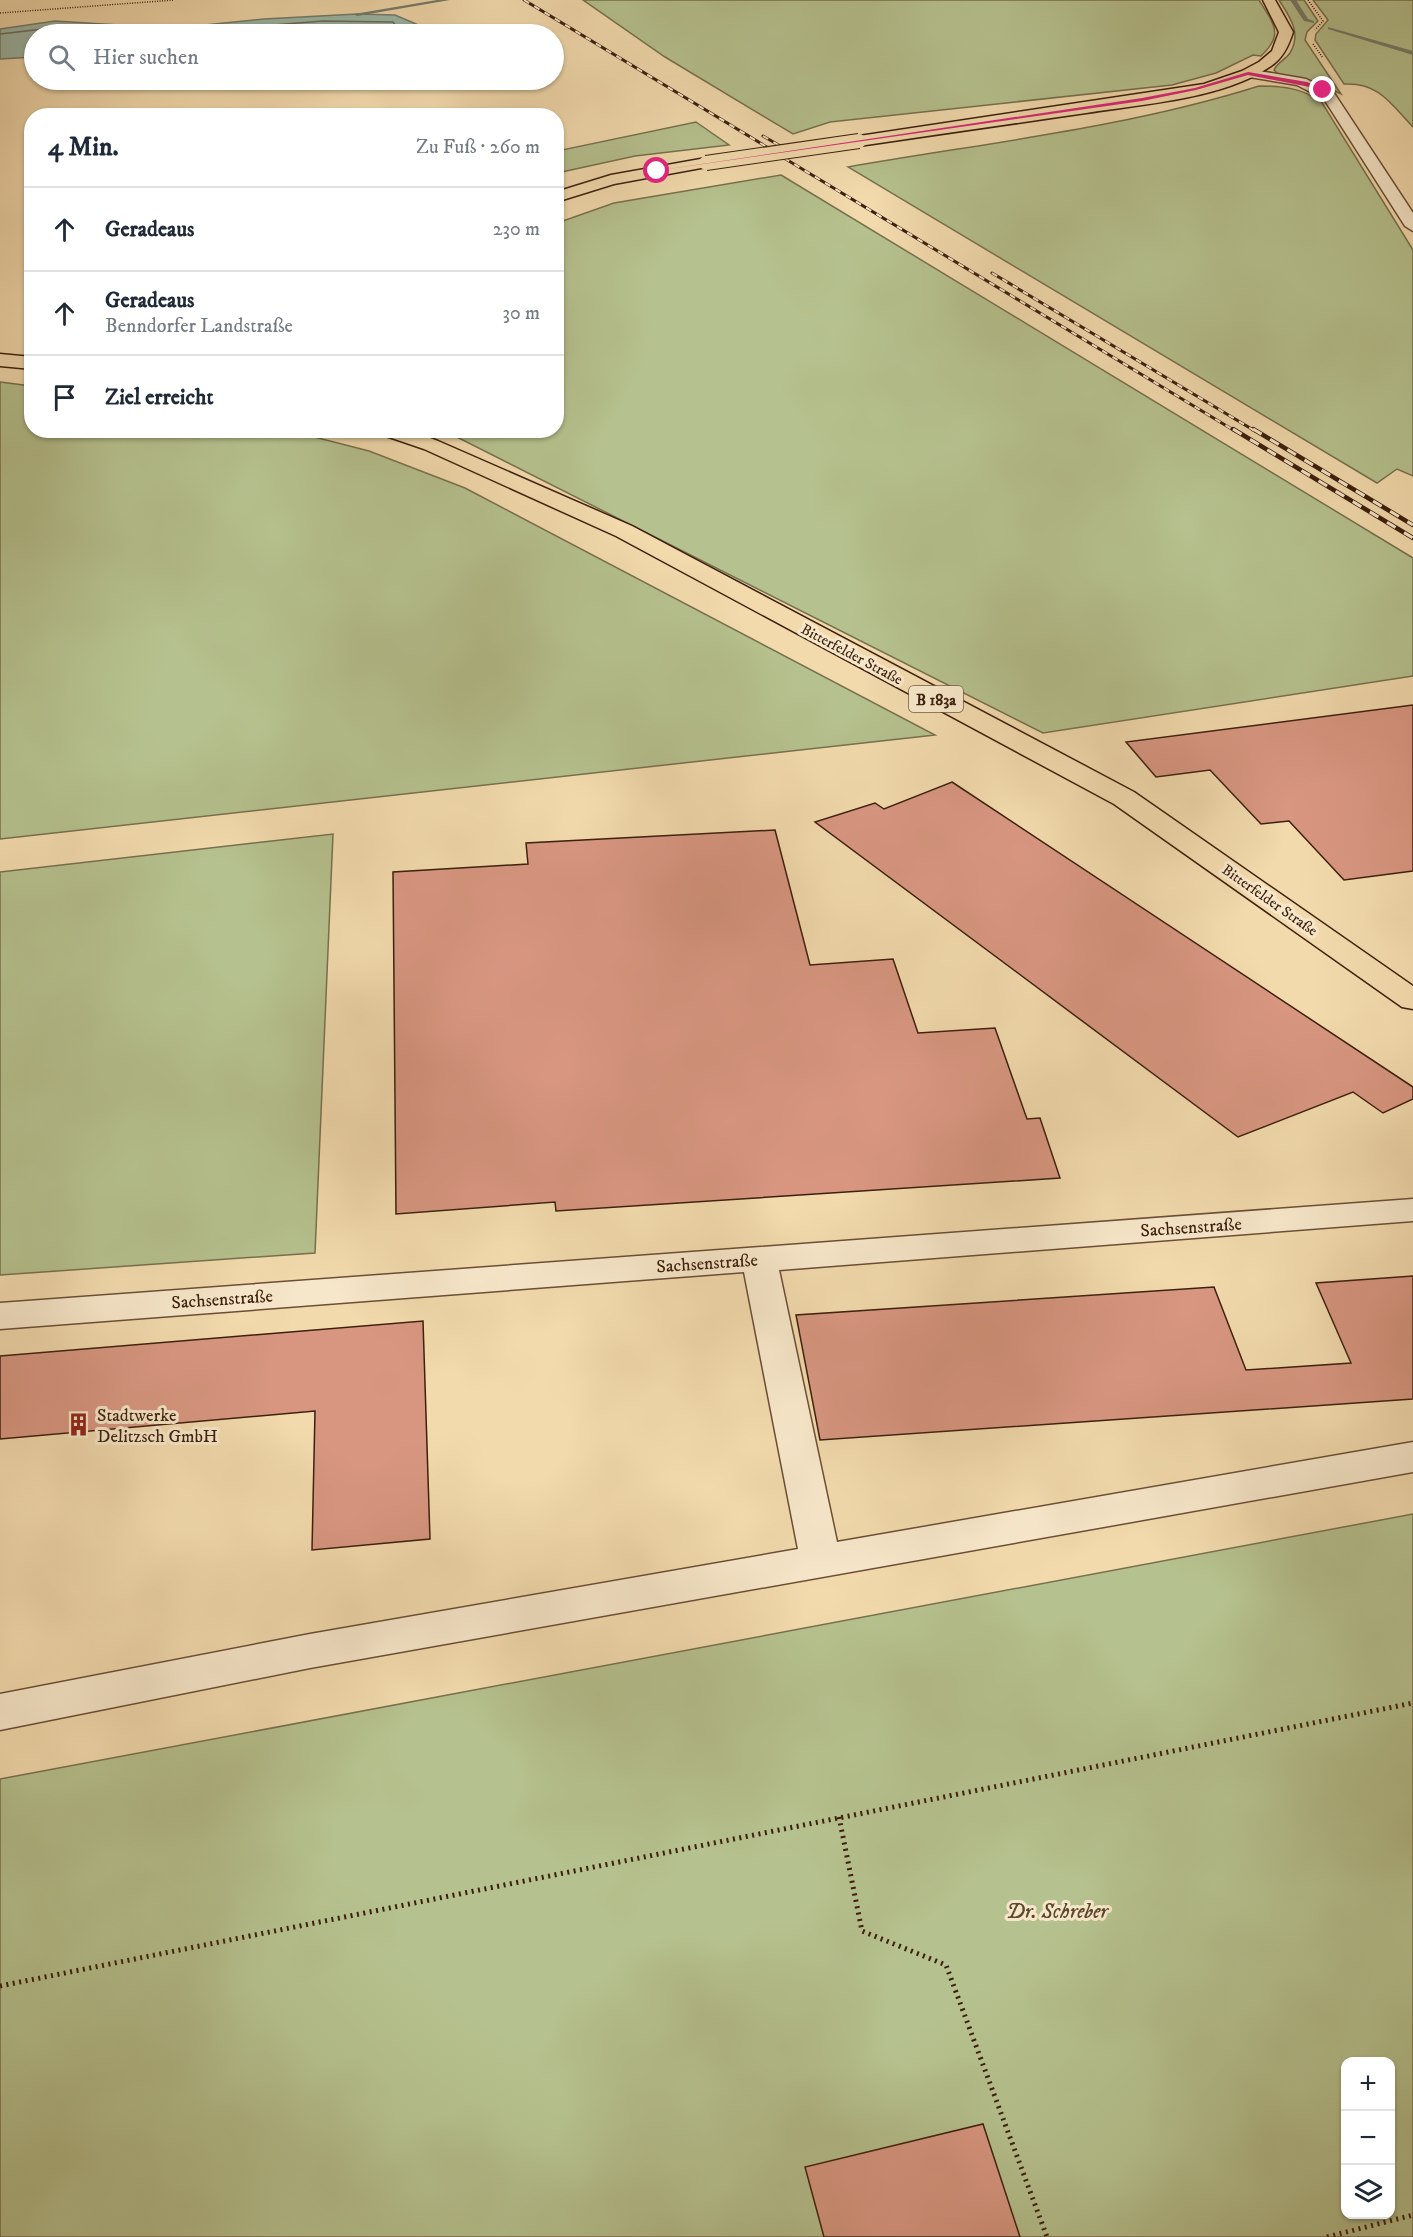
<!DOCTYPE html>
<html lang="de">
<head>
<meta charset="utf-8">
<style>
	body { margin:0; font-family:"IM FELL DW Pica",serif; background:#f2f2f3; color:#1f2937 }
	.controls { position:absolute; right:18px; bottom:18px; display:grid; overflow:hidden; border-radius:12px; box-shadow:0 2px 4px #0004 }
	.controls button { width:54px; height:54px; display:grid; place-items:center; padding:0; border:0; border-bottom:2px solid #e0e1e3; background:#fff; color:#1f2937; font:30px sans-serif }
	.stop { position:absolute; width:18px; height:18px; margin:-14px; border:4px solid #db2777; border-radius:50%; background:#fff }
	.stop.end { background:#db2777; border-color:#fff; box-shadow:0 2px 6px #0008 }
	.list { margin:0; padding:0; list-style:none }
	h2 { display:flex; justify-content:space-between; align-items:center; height:78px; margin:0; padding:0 24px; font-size:26px }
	h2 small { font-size:20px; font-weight:400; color:#747a83 }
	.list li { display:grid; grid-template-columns:39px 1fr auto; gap:18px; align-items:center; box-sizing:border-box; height:84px; padding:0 24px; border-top:2px solid #e0e1e3 }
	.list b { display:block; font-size:22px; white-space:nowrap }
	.list p { margin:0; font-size:20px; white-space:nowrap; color:#747a83 }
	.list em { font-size:20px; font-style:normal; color:#747a83 }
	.icon { flex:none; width:33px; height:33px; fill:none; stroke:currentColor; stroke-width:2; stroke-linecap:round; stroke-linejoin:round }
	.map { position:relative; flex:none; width:1413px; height:2237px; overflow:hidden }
	.search { position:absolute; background:#fff; box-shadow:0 2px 4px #0004; left:24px; top:24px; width:540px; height:66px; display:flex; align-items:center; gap:15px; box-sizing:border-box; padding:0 21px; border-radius:33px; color:#747a83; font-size:22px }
	.panel { position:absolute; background:#fff; box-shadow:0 2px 4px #0004; left:24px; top:108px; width:540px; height:330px; border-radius:24px }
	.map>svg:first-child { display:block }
	.green { fill:#b5c18e; stroke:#78704e; stroke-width:1.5; fill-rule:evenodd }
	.water { fill:#9bbaac; stroke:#757c6c; stroke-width:1.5 }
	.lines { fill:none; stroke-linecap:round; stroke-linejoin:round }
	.shore { stroke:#6c6c5c; stroke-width:1.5 }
	.stream { fill:#757c6c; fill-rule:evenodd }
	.building { fill:#d89681; stroke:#3c1f0d; stroke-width:1.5 }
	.minor-casing { stroke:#6a4e35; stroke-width:3 }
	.major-casing { stroke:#3c1f0d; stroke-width:3 }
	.path-far1 { stroke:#3c1f0d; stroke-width:1.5; stroke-dasharray:1 1.5; stroke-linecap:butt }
	.path { stroke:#3c1f0d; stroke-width:5; stroke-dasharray:2 4.5; stroke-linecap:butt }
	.minor { fill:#f7e7ca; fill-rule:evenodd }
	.major { fill:#f2daad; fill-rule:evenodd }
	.rail-far1-casing { stroke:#3c1f0d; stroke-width:3 }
	.rail-casing { stroke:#3c1f0d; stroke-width:4.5 }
	.rail-far1 { stroke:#f7e7ca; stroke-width:2; stroke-dasharray:6; stroke-linecap:butt }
	.rail { stroke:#f7e7ca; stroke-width:3; stroke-dasharray:10; stroke-linecap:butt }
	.major-bridge-casing { stroke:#3c1f0d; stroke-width:16; stroke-linecap:butt }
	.major-bridge { stroke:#f2daad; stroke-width:14 }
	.route { fill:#db2777 }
	.labels { text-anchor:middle; stroke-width:6; stroke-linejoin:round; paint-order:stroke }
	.far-street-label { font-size:15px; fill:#3c1f0d; stroke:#f7e7ca }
	.shield { fill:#f7e7ca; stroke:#745b46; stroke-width:1.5 }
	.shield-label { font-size:16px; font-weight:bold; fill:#3c1f0d }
	.street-label { font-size:18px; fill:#3c1f0d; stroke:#f7e7ca }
	.poi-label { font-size:18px; fill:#3c1f0d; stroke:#f7e7ca; text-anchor:start }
	.near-park-label { font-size:21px; font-style:italic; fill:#5a482d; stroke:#f7e7ca }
</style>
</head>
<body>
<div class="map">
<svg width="1413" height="2237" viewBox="0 0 1413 2237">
	<rect width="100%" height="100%" fill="#f2daad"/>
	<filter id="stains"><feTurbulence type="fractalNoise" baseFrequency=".00333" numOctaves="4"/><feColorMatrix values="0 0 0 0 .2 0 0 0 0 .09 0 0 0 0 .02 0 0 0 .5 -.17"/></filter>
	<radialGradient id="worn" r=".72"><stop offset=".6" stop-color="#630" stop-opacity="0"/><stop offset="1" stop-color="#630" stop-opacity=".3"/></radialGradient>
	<g class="green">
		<path d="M583,0H1259C1273,23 1285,34 1261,56L1253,55L1216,73L1172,85L830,122L793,134L665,57Z"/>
		<path d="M1279,0H1304L1318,21L1307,32L1305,40L1341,94L1313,81L1278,74L1274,70C1277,63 1285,60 1290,53C1302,33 1290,17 1279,0Z"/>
		<path d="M1313,0H1413V127C1391,104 1379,82 1344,84L1315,40L1316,34L1328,20Z"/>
		<path d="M1259,86C1283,86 1300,88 1321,101L1413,250V476L1397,469L1377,483L848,167C985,143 1126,128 1259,86Z"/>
		<path d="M696,122L729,145L635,156L557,173V151Z"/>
		<path d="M781,175L1413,558V676L1043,733L445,431L556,430L557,223L614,203Z"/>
		<path d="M0,382L31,386L32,430L291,431L369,451L465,488L935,735L0,839Z"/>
		<path d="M333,834L315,1253L0,1275V872Z"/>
		<path d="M1413,1514V2237H0V1779ZM1346,2062H1390V2214H1346Z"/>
	</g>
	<path class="water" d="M357,14L395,15L416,24L406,31L359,34H34V57L0,59V29L55,21L119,25H205L264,19Z"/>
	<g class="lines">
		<g class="shore">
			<path d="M0,34L52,28L188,32L323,21L393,22L395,25L391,34"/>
			<path d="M253,34L381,28L383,34"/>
		</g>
		<g class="stream">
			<path d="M437,0H450L357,16L354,14Z"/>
			<path d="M1290,0H1296L1308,19L1314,21V23L1304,21Z"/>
			<path d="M1328,27L1413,51V55L1328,29Z"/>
		</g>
	</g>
	<g class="building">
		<path d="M1413,705V871L1344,880L1289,821L1261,824L1210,770L1156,777L1126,742Z"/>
		<path d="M952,782L1413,1087V1099L1383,1113L1353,1092L1238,1137L815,822L875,803L884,809Z"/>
		<path d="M775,830L810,965L893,959L918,1033L995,1028L1027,1119L1040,1118L1060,1178L556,1211L555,1202L396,1214L393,872L528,864L526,843Z"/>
		<path d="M1413,1276V1399L820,1440L796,1315L1214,1287L1246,1370L1351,1363L1316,1283Z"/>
		<path d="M423,1321L430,1539L312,1550L315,1411L0,1439V1356Z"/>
		<path d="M983,2124L1020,2237H824L805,2167Z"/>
	</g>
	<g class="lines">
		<defs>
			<g id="minor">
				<path d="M1248,69L1306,79L1334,93L1413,213V231L1405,226L1324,99L1297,85L1243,76L1241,73Z"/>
				<path d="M1413,1199V1221L779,1270L837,1542L1413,1442V1472L310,1668L0,1730V1694L310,1634L798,1549L744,1272L0,1329V1303Z"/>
			</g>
			<g id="major">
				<path d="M1263,0H1275L1293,32C1289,45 1283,58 1271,66C1224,99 1142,104 1086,113C1010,124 935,135 859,146L851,141L859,136L1204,84L1242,71L1259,62L1272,51L1279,32Z"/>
				<path d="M706,158L712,160L714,163L712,166L614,184L556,202V192L611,175Z"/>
				<path d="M0,354L32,357V369L0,366Z"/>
				<path d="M377,430H409L438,441L632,526L1134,792L1413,986V1009L1402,1007L1114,804L616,536L424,449L380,434Z"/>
			</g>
		</defs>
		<use href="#minor" class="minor-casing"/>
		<use href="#major" class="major-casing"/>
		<g class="path-far1">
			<path d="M1308,0L1323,21L1315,30"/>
			<path d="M0,13L174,0"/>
			<path d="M1313,44L1323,58"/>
		</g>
		<g class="path">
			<path d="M839,1817L862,1931L946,1965L1047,2237"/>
			<path d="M0,1986L1413,1703"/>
			<path d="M1327,2237L1413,2215"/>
		</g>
		<use href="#minor" class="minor"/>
		<use href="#major" class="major"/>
		<defs>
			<g id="rail-far1">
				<path d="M524,0L770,149"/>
				<path d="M763,136L782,147"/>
				<path d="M784,158L1235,431"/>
				<path d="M992,273L1255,431"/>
			</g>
			<g id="rail">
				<path d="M1233,429L1413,538"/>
				<path d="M1253,429L1413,525"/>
			</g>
		</defs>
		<use href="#rail-far1" class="rail-far1-casing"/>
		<use href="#rail" class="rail-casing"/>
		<use href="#rail-far1" class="rail-far1"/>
		<use href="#rail" class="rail"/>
		<defs>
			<path id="major-bridge" d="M706,163L859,141"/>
		</defs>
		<use href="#major-bridge" class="major-bridge-casing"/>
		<use href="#major-bridge" class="major-bridge"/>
	</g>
	<path class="route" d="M1248,72L1307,82L1325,90L1248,75L1196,90L1142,101L655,171L1142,98L1195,88Z"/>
	<defs>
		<symbol id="building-bare" viewBox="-9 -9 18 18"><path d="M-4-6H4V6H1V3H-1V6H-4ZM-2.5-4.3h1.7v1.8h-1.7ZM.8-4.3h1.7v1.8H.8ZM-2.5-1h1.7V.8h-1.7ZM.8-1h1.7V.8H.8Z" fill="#8f2418" stroke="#f7e7ca" stroke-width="2.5" paint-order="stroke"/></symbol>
	</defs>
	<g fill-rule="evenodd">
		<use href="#building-bare" x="62" y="1408" width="33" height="33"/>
	</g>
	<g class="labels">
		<g class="far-street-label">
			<text transform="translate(852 654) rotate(28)" y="5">Bitterfelder Straße</text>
			<text transform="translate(1270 900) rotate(35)" y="5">Bitterfelder Straße</text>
		</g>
		<rect class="shield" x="909" y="686" width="54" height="26" rx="4.5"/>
		<g class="shield-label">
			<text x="936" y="705">B 183a</text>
		</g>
		<g class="street-label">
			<text transform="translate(1191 1227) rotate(-4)" y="6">Sachsenstraße</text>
			<text transform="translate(707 1263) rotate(-4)" y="6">Sachsenstraße</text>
			<text transform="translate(222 1299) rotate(-4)" y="6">Sachsenstraße</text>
		</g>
		<g class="poi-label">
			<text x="97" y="1421">Stadtwerke<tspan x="97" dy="21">Delitzsch GmbH</tspan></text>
		</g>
		<g class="near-park-label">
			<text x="1057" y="1918">Dr. Schreber</text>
		</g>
	</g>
	<rect width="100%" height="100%" filter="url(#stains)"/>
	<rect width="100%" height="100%" fill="url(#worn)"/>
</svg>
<div class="controls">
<button>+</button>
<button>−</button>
<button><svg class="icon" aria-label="layers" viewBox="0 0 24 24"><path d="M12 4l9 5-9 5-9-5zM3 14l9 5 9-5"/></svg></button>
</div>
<div class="stop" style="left:657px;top:171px"></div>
<div class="stop end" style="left:1323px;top:90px"></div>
<div class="search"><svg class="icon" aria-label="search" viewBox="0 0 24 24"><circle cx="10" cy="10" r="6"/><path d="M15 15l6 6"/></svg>Hier suchen</div>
<section class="panel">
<h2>4 Min.<small>Zu Fuß · 260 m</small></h2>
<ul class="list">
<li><svg class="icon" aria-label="ahead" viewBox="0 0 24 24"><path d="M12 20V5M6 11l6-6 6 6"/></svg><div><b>Geradeaus</b></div><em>230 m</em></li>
<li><svg class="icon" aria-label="ahead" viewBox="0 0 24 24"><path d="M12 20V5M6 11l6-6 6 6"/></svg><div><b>Geradeaus</b><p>Benndorfer Landstraße</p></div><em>30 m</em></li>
<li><svg class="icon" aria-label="arrive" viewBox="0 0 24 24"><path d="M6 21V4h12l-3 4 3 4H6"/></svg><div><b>Ziel erreicht</b></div></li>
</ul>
</section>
</div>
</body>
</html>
